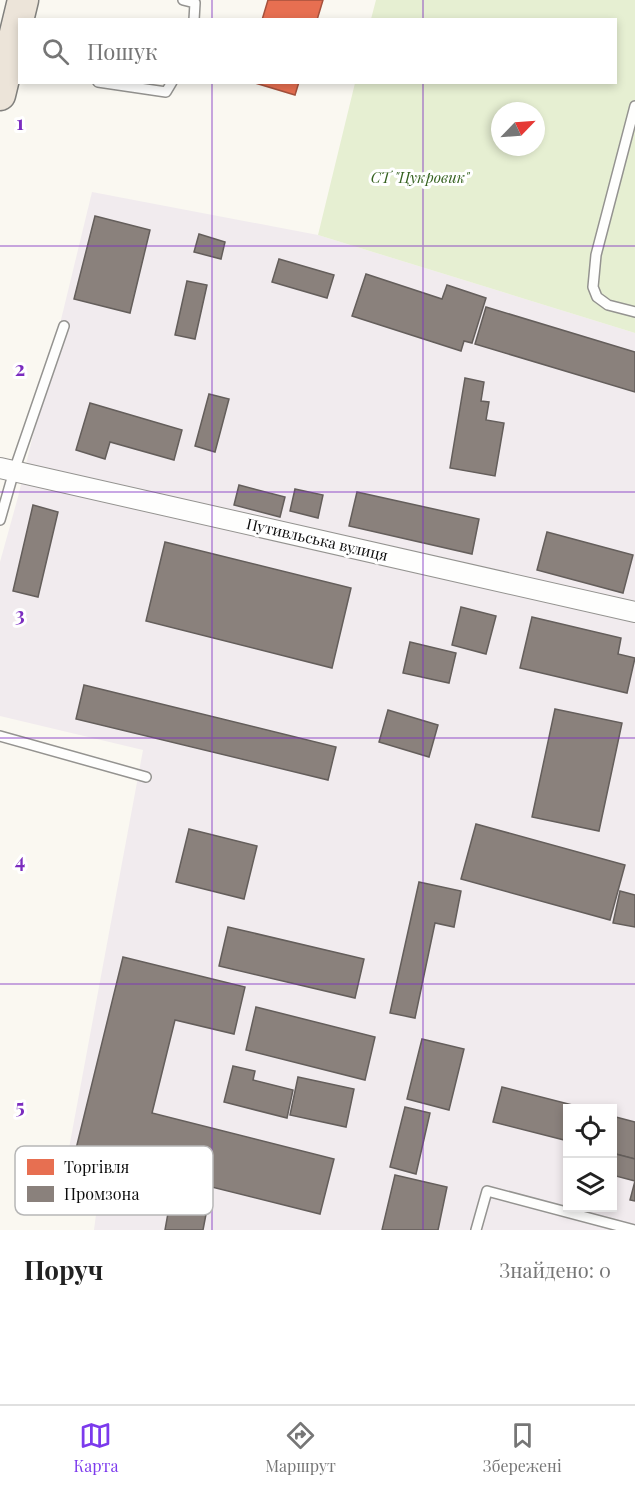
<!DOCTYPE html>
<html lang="uk">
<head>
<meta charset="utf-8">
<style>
	body { margin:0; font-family:"Playfair Display",serif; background:#f6f6f6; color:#222 }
	.controls { position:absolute; right:18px; bottom:18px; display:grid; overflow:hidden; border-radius:0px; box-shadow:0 3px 9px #0003 }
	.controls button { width:54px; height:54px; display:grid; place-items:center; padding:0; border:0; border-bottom:2px solid #e0e0e0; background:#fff; color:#222; font:30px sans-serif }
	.compass { position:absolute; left:491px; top:102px; width:54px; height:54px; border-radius:50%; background:#fff; box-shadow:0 3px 9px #0003; rotate:65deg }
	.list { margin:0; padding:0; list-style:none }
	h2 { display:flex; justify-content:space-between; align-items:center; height:78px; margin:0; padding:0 24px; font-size:26px }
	h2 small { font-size:20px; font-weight:400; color:#767676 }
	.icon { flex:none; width:33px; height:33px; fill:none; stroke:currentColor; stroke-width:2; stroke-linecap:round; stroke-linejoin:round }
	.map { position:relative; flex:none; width:635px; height:1230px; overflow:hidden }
	.search { position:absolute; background:#fff; box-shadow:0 3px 9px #0003; left:18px; right:18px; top:18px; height:66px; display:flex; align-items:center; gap:15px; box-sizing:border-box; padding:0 21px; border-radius:0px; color:#767676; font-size:22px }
	.sheet { height:174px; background:#fff }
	nav { display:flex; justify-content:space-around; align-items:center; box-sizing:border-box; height:84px; border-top:2px solid #e0e0e0; background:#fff; font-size:16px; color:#767676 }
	nav a { display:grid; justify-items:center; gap:3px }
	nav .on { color:#7c3aed }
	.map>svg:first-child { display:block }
	.industrial { fill:#f1ebee; fill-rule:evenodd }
	.green { fill:#e6efd2; fill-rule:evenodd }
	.shops { fill:#e76f51; stroke:#a6523d; stroke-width:1.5 }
	.industry { fill:#8a817c; stroke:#645e5b; stroke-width:1.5 }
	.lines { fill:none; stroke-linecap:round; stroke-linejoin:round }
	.lane-casing { stroke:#949390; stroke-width:12 }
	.street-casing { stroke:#949390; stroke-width:22 }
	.primary-casing { stroke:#81807d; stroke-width:33 }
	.lane { stroke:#fefefd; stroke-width:9 }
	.street { stroke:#fefefd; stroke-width:20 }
	.primary { stroke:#ece4d9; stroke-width:30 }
	.grid { fill:none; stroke:#7b2cbf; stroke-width:1.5; stroke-opacity:0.55 }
	.labels { text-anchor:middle; stroke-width:6; stroke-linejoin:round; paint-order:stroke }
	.park-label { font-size:15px; font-style:italic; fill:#366220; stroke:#fff }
	.street-label { font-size:15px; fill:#0d0d0d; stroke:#fff }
	.key { fill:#fff; stroke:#b6b6b6; stroke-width:1.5 }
	.key-label { font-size:16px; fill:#0d0d0d }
	.grid-label { font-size:20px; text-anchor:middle; font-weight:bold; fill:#7b2cbf; stroke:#fff; stroke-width:6; stroke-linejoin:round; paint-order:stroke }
</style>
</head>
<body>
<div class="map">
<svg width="635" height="1230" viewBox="0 0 635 1230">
	<rect width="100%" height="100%" fill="#faf8f1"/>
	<path class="industrial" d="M92,192L318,235L635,333V1230H94L102,1170L67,1159L143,750L0,716V562L18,497ZM568,1108H612V1208H568Z"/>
	<path class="green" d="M376,0H635V333L318,235L355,83L616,82V20L371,19ZM500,111H536V147H500Z"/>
	<g class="shops">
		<path d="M268,0H323L317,20H262Z"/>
		<path d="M252,82H299L295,95Z"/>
	</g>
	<g class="industry">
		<path d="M95,216L150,230L130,313L74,299Z"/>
		<path d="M199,234L225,242L221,259L194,252Z"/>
		<path d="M279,259L334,275L327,298L272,282Z"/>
		<path d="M366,274L442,299L447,285L486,298L472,343L464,341L461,351L352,316Z"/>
		<path d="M187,281L207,285L195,339L175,335Z"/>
		<path d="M486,307L635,352V392L475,344Z"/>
		<path d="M465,378L484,382L481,401L489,402L486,420L504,423L495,476L450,468Z"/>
		<path d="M209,394L229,399L215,452L195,446Z"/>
		<path d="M90,403L182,430L174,460L110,442L105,459L76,450Z"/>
		<path d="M239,485L285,497L280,517L234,505Z"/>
		<path d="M295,489L323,495L318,518L290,511Z"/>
		<path d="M357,492L479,519L472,554L349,526Z"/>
		<path d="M33,505L58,512L38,597L13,591Z"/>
		<path d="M547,532L633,555L623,593L537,570Z"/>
		<path d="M165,542L351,588L332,668L146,621Z"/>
		<path d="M461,607L496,616L486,654L452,645Z"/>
		<path d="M532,617L621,638L618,654L635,658L627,693L520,668Z"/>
		<path d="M410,642L456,653L449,683L403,673Z"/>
		<path d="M84,685L336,747L328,780L76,719Z"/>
		<path d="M555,709L622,723L599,831L532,817Z"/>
		<path d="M388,710L438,725L429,757L379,742Z"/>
		<path d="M476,824L625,865L610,920L461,879Z"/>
		<path d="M189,829L257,846L244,899L176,882Z"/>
		<path d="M419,882L461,891L454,927L435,923L415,1018L390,1013Z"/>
		<path d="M620,891L635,895V927L613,923Z"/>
		<path d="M228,927L364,959L355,998L219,966Z"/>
		<path d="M123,957L245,987L234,1034L175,1020L152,1113L334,1159L320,1214L75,1153Z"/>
		<path d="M256,1007L375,1037L365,1080L246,1050Z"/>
		<path d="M422,1039L464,1049L449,1110L407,1099Z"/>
		<path d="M233,1066L255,1071L253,1080L293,1090L287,1118L224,1102Z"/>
		<path d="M298,1077L354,1089L346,1127L290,1115Z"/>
		<path d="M502,1087L584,1108H568V1141L493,1122Z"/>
		<path d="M405,1107L430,1113L416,1174L390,1167Z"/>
		<path d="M612,1116L635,1122V1159L612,1153Z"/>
		<path d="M612,1153L635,1159V1201L630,1200L635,1181L612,1175Z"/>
		<path d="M395,1175L447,1187L438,1230H382Z"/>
		<path d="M170,1202L207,1209L203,1230H165Z"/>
	</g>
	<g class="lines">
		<defs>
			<g id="lane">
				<path d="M183,0L195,3L194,20"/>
				<path d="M98,82L166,92L172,82"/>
				<path d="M635,106L596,255L593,287L597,297L608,305L635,312"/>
				<path d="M0,520L14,471L64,326"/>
				<path d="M0,736L146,777"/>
				<path d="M476,1230L487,1191L634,1230"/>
			</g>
			<path id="street" d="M0,468L635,612"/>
			<path id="primary" d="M0,95L23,0"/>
		</defs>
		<use href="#lane" class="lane-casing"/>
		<use href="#street" class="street-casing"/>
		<use href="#primary" class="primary-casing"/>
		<use href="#lane" class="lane"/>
		<use href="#street" class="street"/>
		<use href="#primary" class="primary"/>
	</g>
	<path class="grid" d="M212,0V20M423,0V20M212,82V1230M423,82V1230M0,246H635M0,492H635M0,738H635M0,984H635"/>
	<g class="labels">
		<g class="park-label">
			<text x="420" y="183">СТ "Цукровик"</text>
		</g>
		<g class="street-label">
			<text transform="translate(317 540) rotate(13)" y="5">Путивльська вулиця</text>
		</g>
	</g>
	<rect x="15" y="1146" width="198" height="69" rx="9" class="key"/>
	<rect x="27" y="1159" width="27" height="16" fill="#e76f51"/>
	<rect x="27" y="1186" width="27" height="16" fill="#8a817c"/>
	<g class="key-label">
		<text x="64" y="1173">Торгівля</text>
		<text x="64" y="1200">Промзона</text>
	</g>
	<g class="grid-label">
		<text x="20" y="130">1</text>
		<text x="20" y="376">2</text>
		<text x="20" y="622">3</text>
		<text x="20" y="868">4</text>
		<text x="20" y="1114">5</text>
	</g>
</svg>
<div class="controls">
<button><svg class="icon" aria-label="locate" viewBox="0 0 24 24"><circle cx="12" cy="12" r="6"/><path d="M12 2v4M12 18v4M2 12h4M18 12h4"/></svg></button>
<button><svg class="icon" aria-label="layers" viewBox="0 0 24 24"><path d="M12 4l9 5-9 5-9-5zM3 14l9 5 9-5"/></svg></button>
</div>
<svg class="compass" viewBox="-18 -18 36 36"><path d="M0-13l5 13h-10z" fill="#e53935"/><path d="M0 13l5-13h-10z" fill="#767676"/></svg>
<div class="search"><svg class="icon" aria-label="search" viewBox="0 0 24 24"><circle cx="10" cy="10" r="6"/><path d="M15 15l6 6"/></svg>Пошук</div>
</div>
<section class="sheet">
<h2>Поруч<small>Знайдено: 0</small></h2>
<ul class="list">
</ul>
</section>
<nav>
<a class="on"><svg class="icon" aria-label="map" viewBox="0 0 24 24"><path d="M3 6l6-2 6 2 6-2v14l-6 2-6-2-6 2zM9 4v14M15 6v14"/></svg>Карта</a>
<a><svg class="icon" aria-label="directions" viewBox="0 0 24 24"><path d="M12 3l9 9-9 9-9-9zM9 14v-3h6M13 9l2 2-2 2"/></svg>Маршрут</a>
<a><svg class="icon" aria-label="saved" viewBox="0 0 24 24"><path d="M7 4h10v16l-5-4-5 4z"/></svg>Збережені</a>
</nav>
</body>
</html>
